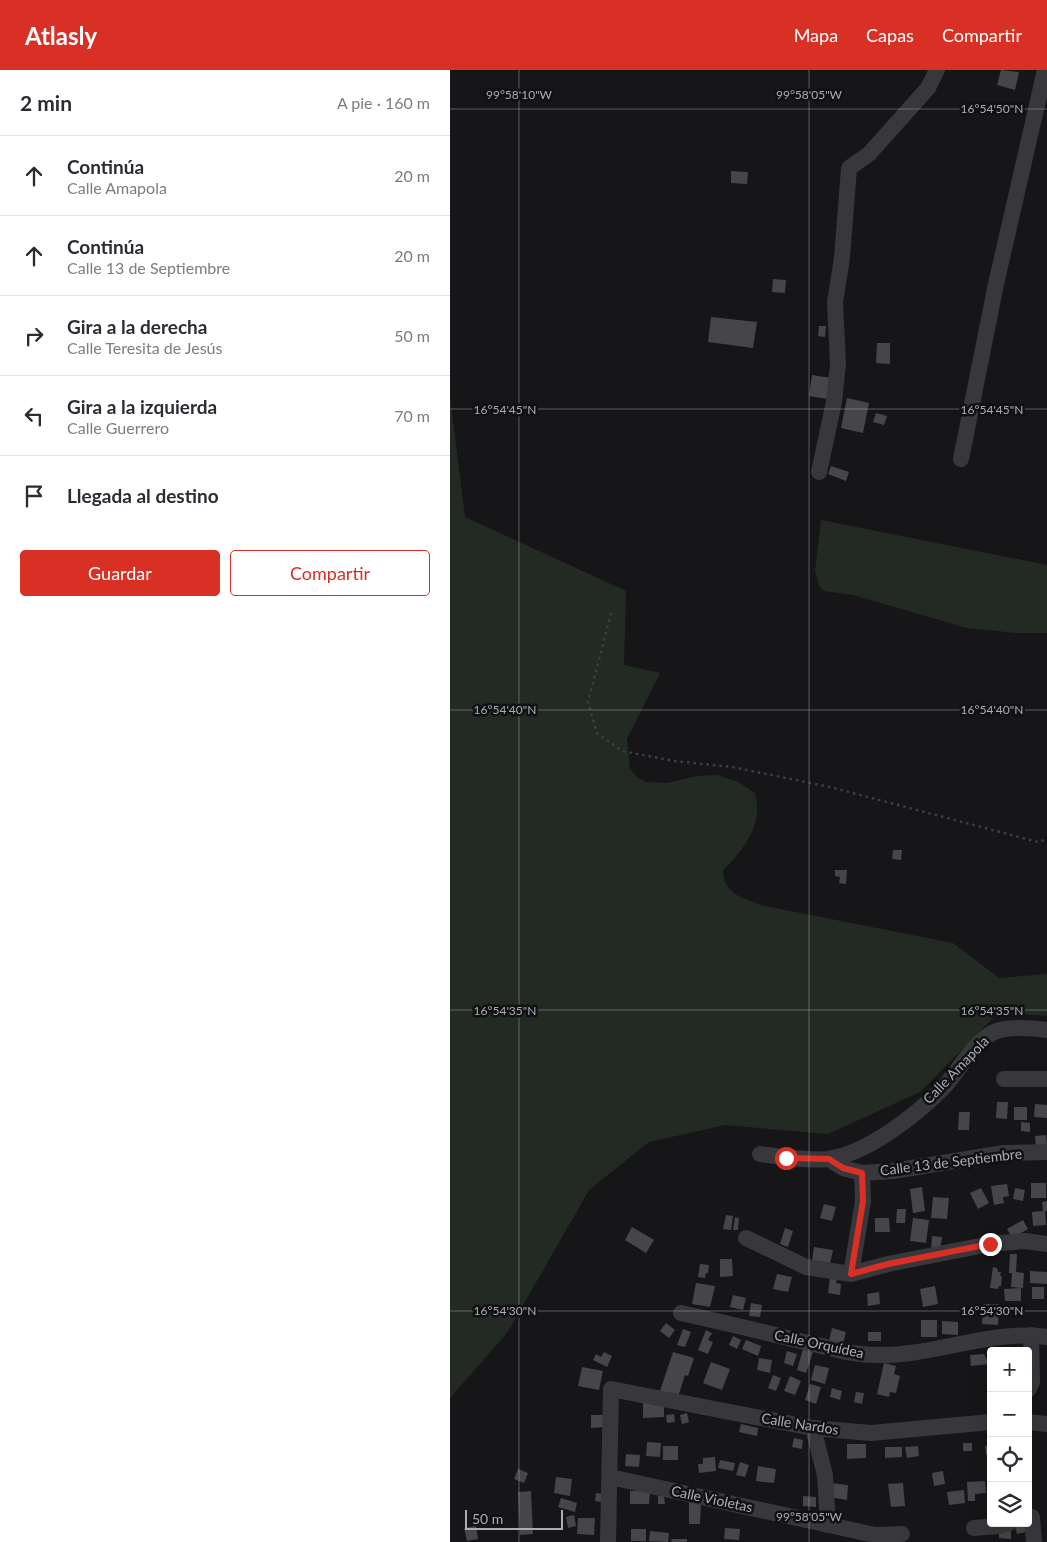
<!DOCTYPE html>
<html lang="es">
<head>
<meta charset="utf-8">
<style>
	body { margin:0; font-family:Lato,sans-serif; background:#f2f2f3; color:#2b2b33 }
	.controls { position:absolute; right:15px; bottom:15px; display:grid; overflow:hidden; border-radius:5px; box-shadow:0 5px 20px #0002 }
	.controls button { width:45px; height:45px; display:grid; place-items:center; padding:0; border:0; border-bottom:1px solid #e1e1e2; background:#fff; color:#2b2b33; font:25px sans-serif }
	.scale { position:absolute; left:15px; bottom:12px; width:98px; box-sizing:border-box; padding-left:5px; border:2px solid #aaadb6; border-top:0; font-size:14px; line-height:18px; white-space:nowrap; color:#aaadb6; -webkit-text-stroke:4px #111113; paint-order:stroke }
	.stop { position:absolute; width:15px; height:15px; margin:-11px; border:4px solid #d93025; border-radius:50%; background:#fff }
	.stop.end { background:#d93025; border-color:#fff; box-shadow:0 1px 5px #0008 }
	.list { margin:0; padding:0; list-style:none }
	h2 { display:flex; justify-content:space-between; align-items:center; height:65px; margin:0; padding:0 20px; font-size:21px }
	h2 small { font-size:16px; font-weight:400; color:#7c7c81 }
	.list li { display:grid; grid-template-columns:32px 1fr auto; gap:15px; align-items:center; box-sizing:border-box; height:80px; padding:0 20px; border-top:1px solid #e1e1e2 }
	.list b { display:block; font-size:19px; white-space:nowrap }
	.list p { margin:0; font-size:16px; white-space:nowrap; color:#7c7c81 }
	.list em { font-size:16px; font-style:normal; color:#7c7c81 }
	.actions { display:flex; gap:10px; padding:15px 20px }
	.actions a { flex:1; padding:11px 0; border:1px solid #d93025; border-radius:5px; text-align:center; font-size:18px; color:#d93025 }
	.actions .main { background:#d93025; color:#fff }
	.icon { flex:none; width:28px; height:28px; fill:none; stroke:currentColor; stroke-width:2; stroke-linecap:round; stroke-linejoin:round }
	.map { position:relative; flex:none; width:597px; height:1472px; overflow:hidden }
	header { display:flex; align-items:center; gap:30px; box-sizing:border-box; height:70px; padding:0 25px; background:#d93025; color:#fff }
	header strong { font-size:24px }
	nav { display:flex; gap:28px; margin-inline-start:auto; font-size:18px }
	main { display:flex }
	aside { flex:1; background:#fff }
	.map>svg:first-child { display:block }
	.green { fill:#232a24 }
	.building { fill:#46464a }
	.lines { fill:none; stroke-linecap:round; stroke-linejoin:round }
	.path { stroke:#3e3f43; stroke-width:2.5; stroke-dasharray:2.5 4; stroke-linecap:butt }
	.street { stroke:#38383c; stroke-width:16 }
	.route { stroke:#d93025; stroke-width:6 }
	.ticks { fill:none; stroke:#aaadb6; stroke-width:1; stroke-opacity:0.45 }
	.labels { text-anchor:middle; stroke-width:5; stroke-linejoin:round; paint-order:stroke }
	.street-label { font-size:14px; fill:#aaadb6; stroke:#111113 }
	.ticks-label { font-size:12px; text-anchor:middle; fill:#aaadb6; stroke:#111113; stroke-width:5; stroke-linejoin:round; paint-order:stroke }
</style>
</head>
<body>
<header>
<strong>Atlasly</strong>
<nav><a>Mapa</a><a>Capas</a><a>Compartir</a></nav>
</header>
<main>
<aside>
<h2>2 min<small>A pie · 160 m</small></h2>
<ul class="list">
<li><svg class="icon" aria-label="ahead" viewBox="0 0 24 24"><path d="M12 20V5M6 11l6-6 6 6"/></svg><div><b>Continúa</b><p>Calle Amapola</p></div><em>20 m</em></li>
<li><svg class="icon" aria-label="ahead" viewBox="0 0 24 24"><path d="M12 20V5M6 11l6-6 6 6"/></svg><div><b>Continúa</b><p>Calle 13 de Septiembre</p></div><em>20 m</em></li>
<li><svg class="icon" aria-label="right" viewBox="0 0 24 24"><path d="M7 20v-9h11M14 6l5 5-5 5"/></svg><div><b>Gira a la derecha</b><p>Calle Teresita de Jesús</p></div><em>50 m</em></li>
<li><svg class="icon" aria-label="left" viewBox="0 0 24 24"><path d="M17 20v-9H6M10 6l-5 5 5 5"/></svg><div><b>Gira a la izquierda</b><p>Calle Guerrero</p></div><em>70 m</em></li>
<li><svg class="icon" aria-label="arrive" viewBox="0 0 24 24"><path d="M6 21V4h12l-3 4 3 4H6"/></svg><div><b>Llegada al destino</b></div></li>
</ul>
<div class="actions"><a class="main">Guardar</a><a>Compartir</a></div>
</aside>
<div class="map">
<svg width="597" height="1472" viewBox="0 0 597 1472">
	<rect width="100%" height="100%" fill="#161618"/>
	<g class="green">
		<path d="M0,327L15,447L176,521L174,595L210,603L177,669L180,699L187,707L196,712L217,713L247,706L267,705L288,712L305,723C314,754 294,780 273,800C273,825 295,829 315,836L503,873L549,908L597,904V946L549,942L470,1022L378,1064L275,1055L199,1072L139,1120L57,1263L0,1328Z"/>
		<path d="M371,450L597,495V563H566L517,558L403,525L374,521L369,516L365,501Z"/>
	</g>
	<g class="building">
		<path d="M551,0L569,2L565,20L547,15Z"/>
		<path d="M281,101L298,102L297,114L281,113Z"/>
		<path d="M323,209L336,210L335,223L322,222Z"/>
		<path d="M261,247L307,252L303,278L258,272Z"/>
		<path d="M369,256H376L375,267L368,266Z"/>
		<path d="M427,273H440V294L426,293Z"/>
		<path d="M362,305L381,308L378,329L359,326Z"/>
		<path d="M397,328L419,333L413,363L391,358Z"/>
		<path d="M426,343L437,346L434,355L423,352Z"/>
		<path d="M381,396L399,402L396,411L378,404Z"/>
		<path d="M443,780H452L451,790L442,789Z"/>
		<path d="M385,800H397L396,814L389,813L390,807L385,806Z"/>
		<path d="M547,1032H558L557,1049L546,1048Z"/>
		<path d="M585,1034L597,1035V1048L584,1047Z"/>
		<rect x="564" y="1037" width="13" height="13"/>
		<path d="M509,1042H520L519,1060H508Z"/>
		<path d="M571,1052L580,1053V1062L571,1061Z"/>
		<path d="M596,1065L597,1076L586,1077L585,1066Z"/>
		<rect x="581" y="1113" width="15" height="15"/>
		<path d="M557,1114L559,1126L553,1127L554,1133L544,1135L541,1116Z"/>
		<path d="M472,1117L475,1141L463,1143L460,1119Z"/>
		<path d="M531,1118L539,1133L528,1139L520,1123Z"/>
		<path d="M565,1118L575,1120L573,1131L563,1129Z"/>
		<path d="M483,1127L499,1128L497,1149L481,1148Z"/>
		<path d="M597,1131V1141H595L596,1155L583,1156L582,1142L593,1141L592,1132Z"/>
		<path d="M374,1134L386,1137L382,1151L370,1148Z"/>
		<path d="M447,1139H456L455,1153H446Z"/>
		<path d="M276,1145L283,1146L281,1160L273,1159Z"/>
		<path d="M285,1147L289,1148L288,1160H283Z"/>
		<path d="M425,1148H439L440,1162H425Z"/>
		<path d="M463,1148L479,1150L476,1173L460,1171Z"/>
		<path d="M573,1150L578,1159L562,1168L557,1159Z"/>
		<path d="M182,1157L204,1170L196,1183L175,1170Z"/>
		<path d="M335,1158L343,1161L338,1177L330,1174Z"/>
		<path d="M482,1166L492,1167L490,1182L481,1181Z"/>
		<path d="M364,1177L383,1180L380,1194L362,1191Z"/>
		<path d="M560,1184H567L566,1202L574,1203L573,1218L561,1217L562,1203H559Z"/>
		<path d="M270,1189H282L283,1206L270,1207Z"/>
		<path d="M250,1194L259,1195L258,1203H256L255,1208L248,1207Z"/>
		<path d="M543,1197L547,1198L548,1202H551L550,1206H552L551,1216H549L548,1219L540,1218Z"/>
		<path d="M580,1201L597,1202V1214L580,1213Z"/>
		<path d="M327,1204L342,1207L338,1222L323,1219Z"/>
		<path d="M380,1208L387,1209L386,1213L391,1214L390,1225L378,1223Z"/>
		<path d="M246,1213L265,1216L260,1237L242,1234Z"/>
		<path d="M485,1216L488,1234L473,1237L470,1219Z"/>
		<rect x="582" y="1217" width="12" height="12"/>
		<path d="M571,1218V1231H555L554,1219Z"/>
		<path d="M429,1222L430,1234L418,1236L417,1224Z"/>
		<path d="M283,1225L296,1228L293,1240L280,1237Z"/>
		<path d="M301,1233L312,1235L310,1247L299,1246Z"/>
		<path d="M533,1234H549L548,1255L532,1254Z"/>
		<rect x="471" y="1250" width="16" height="17"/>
		<path d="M492,1251L508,1252V1265L492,1264Z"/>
		<path d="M216,1253L225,1260L219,1268L210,1261Z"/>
		<path d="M382,1258L396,1262L393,1274L379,1271Z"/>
		<path d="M233,1259L241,1262L235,1277L227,1275Z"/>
		<path d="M256,1260L262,1263L258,1270L263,1272L258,1284L248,1280Z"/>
		<rect x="418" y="1262" width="13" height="9"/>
		<path d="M283,1266L291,1270L287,1279L279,1275Z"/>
		<path d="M296,1270L311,1276L308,1286L292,1279Z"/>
		<path d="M353,1279L363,1282L356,1303L347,1300Z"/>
		<path d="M337,1281L347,1284L343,1296L334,1293Z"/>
		<path d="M154,1282L162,1286L157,1297L143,1290L146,1284L151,1287Z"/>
		<path d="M223,1282L244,1288L238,1306L235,1305L228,1327L210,1321Z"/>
		<path d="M534,1284L539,1294L521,1296L520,1285Z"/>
		<path d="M309,1288L322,1290L320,1303L307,1300Z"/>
		<path d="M261,1292L280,1299L272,1320L253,1313Z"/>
		<path d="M434,1293L446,1296L444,1304L450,1306L446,1323L440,1322L439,1327L427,1324Z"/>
		<path d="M365,1295L379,1298L375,1314L361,1310Z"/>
		<path d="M132,1297L153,1301L149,1320L128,1316Z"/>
		<path d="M323,1305L331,1308L326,1321L318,1318Z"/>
		<path d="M340,1306L351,1311L345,1325L334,1321Z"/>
		<path d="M360,1314L371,1317L366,1334L355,1330Z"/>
		<path d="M382,1318L392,1321L390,1330L380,1327Z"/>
		<path d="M406,1322L414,1323L412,1334L404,1332Z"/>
		<path d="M193,1330H214V1347L193,1348Z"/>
		<path d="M237,1343L239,1352L232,1354L230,1345Z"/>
		<path d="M224,1344L225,1352L217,1353L216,1345Z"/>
		<path d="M141,1345H154V1357L141,1358Z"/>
		<path d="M291,1354L308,1358L307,1366L289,1362Z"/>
		<path d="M344,1368L353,1370L352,1379L342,1377Z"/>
		<path d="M197,1372L211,1373L210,1387L196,1386Z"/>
		<rect x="513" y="1373" width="9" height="8"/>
		<path d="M397,1374H416V1388L397,1389Z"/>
		<path d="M541,1375V1384L536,1385L535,1376Z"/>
		<rect x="213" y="1376" width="15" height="14"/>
		<path d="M468,1376L469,1386L457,1388L455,1377Z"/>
		<path d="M435,1377H452V1387L435,1388Z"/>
		<path d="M176,1384L190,1385L189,1397L175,1396Z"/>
		<path d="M265,1387L266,1401L249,1403L248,1394H253V1388Z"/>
		<path d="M270,1390L285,1393L283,1401L268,1398Z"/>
		<path d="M290,1392L299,1395L295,1407L286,1405Z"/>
		<path d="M308,1396L326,1399L324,1413L306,1411Z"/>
		<path d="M68,1399L78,1403L74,1413L64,1409Z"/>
		<path d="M493,1401L495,1414L484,1416L482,1403Z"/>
		<path d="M106,1407L122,1409L120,1426L104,1423Z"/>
		<path d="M535,1411L536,1423L525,1424V1431H518L517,1412Z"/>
		<path d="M381,1413L398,1415L397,1430L380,1427Z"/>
		<path d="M453,1413L455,1436L441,1437L438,1414Z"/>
		<path d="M514,1420L515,1433L499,1435L497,1422Z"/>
		<path d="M81,1421L83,1464L70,1465L68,1422Z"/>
		<path d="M180,1421H200L199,1434H180Z"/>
		<path d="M146,1423L158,1425L157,1433L145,1431Z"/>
		<path d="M208,1426H214L215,1434H208Z"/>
		<path d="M353,1426L366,1427V1437L353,1436Z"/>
		<path d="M111,1428L127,1433L125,1442L108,1437Z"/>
		<path d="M239,1432L251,1433L250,1454H239Z"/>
		<path d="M124,1445L126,1456L118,1458L116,1447Z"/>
		<path d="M128,1448H145L144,1465L127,1464Z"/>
		<path d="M579,1454L580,1461L567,1464L565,1457Z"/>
		<path d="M26,1456L28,1469L17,1471L14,1458Z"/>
		<path d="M275,1458L290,1459L289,1470L274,1469Z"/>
		<rect x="181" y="1459" width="15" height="12"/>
		<path d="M200,1461L219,1463L218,1472L199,1471Z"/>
		<path d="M549,1461H561V1469L549,1468Z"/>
		<path d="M221,1469H237V1472H222Z"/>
	</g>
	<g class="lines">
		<path class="path" d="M161,543L138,632L147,663L172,681L224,691L282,697L380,717L588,772L597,769"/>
		<g class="street">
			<path d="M511,389L546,214L595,0"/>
			<path d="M369,402L384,332L388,294L385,232L392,188L399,98L419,84L478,18L487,0"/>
			<path d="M554,1009H597"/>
			<path d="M310,1084C332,1087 356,1091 378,1089C417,1084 466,1045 493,1018C510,1000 522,973 544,962C557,956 583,958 597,960"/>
			<path d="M379,1089L393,1098L412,1103L443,1101L554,1083L597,1082"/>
			<path d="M296,1168L356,1197L401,1204L438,1194L540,1174L575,1171L597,1174"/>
			<path d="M401,1204L413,1131L412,1103"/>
			<path d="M231,1243C271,1252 310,1261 350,1271C374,1276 399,1285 424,1285C483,1287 539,1259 597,1267"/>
			<path d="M578,1320L582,1312L581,1265"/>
			<path d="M578,1352L597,1354"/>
			<path d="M363,1358L375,1405L378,1455"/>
			<path d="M160,1407L425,1465L452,1464"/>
			<path d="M582,1447L584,1472"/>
			<path d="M524,1458L549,1456L559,1453"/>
			<path d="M158,1472L161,1319L363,1358L421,1363L541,1352"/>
		</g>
	</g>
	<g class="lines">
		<path class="route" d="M336,1088L379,1089L393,1098L412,1103L413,1131L401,1204L438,1194L540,1174"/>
	</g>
	<path class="ticks" d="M69,0V1472M359,0V1472M0,39H597M0,339H597M0,640H597M0,940H597M0,1241H597"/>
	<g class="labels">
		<g class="street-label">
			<text transform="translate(506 1000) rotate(-46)" y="5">Calle Amapola</text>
			<text transform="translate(501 1092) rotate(-7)" y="5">Calle 13 de Septiembre</text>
			<text transform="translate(369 1274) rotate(12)" y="5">Calle Orquídea</text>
			<text transform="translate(350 1354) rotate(9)" y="5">Calle Nardos</text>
			<text transform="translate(262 1429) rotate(12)" y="5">Calle Violetas</text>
		</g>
	</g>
	<g class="ticks-label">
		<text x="69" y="29">99°58'10"W</text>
		<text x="359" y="29">99°58'05"W</text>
		<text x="542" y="43">16°54'50"N</text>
		<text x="55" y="344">16°54'45"N</text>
		<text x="542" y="344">16°54'45"N</text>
		<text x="55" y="644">16°54'40"N</text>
		<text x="542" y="644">16°54'40"N</text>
		<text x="55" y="945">16°54'35"N</text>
		<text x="542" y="945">16°54'35"N</text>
		<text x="55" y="1245">16°54'30"N</text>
		<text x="542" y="1245">16°54'30"N</text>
		<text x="359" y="1451">99°58'05"W</text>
	</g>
</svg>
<div class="controls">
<button>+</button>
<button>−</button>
<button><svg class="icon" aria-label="locate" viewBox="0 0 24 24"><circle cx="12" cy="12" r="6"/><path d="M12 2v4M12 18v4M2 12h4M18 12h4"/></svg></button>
<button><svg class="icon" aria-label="layers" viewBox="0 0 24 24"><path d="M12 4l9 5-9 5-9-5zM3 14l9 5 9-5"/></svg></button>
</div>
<div class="scale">50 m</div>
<div class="stop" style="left:336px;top:1088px"></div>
<div class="stop end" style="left:540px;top:1174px"></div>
</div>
</main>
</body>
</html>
